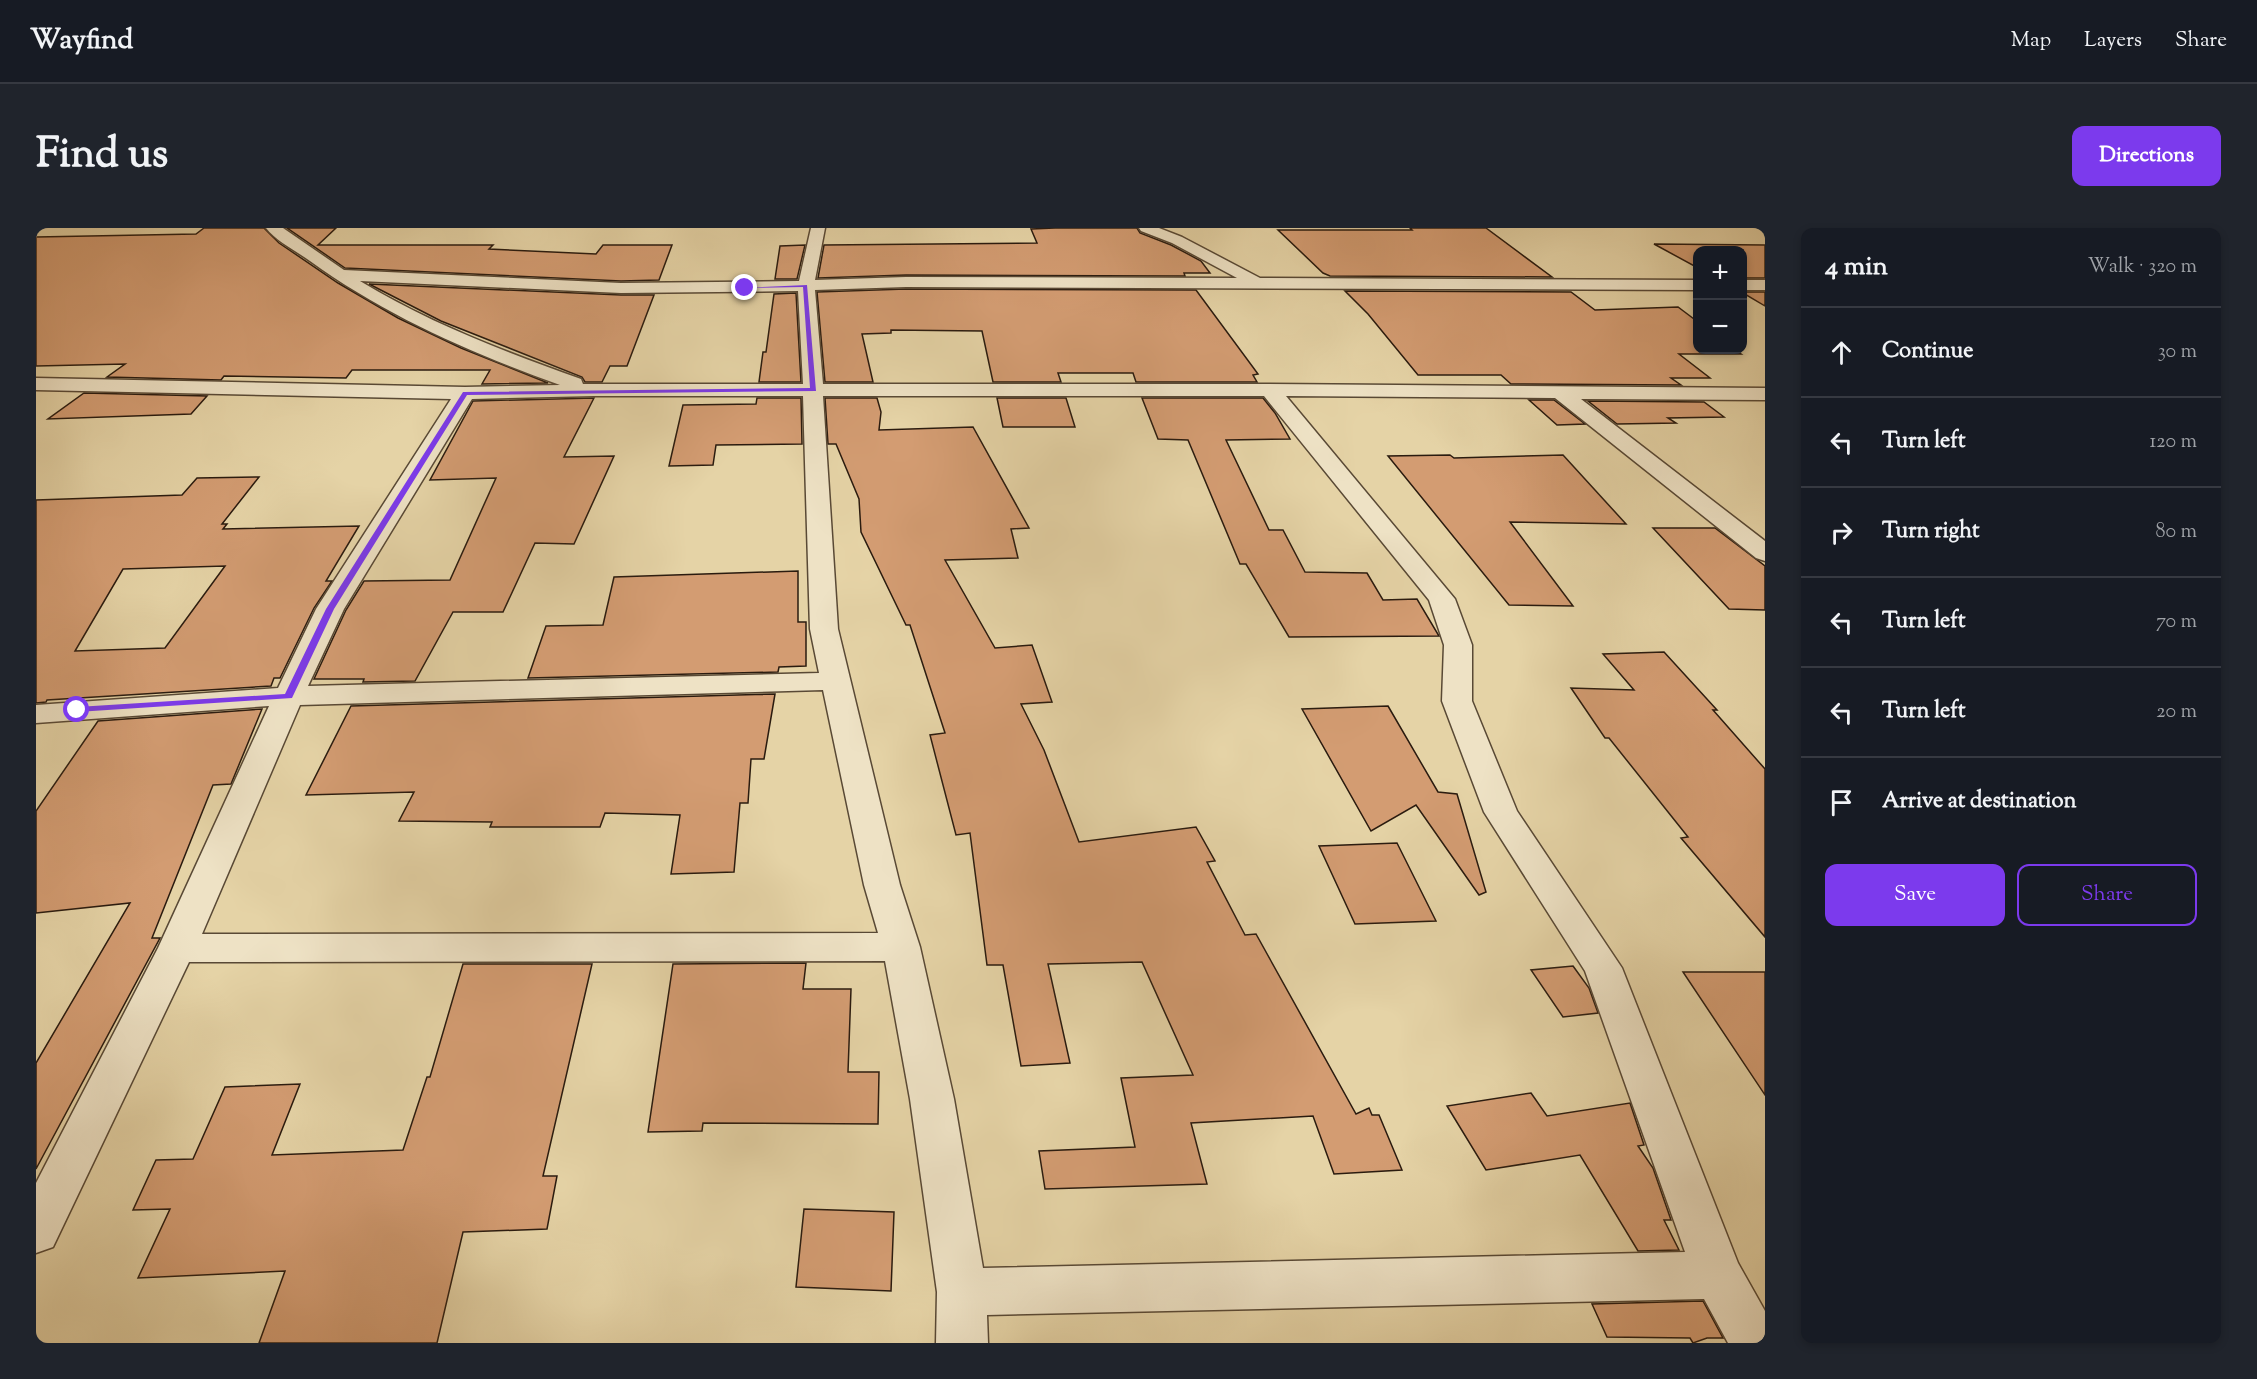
<!DOCTYPE html>
<html lang="en">
<head>
<meta charset="utf-8">
<style>
	body { margin:0; font-family:"Sorts Mill Goudy",serif; background:#20242c; color:#f1f3f6 }
	.controls { position:absolute; right:18px; top:18px; display:grid; overflow:hidden; border-radius:12px; box-shadow:0 3px 9px #0003 }
	.controls button { width:54px; height:54px; display:grid; place-items:center; padding:0; border:0; border-bottom:2px solid #363941; background:#171b24; color:#f1f3f6; font:30px sans-serif }
	.stop { position:absolute; width:18px; height:18px; margin:-14px; border:4px solid #7c3aed; border-radius:50%; background:#fff }
	.stop.end { background:#7c3aed; border-color:#fff; box-shadow:0 2px 6px #0008 }
	.list { margin:0; padding:0; list-style:none }
	h2 { display:flex; justify-content:space-between; align-items:center; height:78px; margin:0; padding:0 24px; font-size:26px }
	h2 small { font-size:20px; font-weight:400; color:#9ea1a6 }
	.list li { display:grid; grid-template-columns:39px 1fr auto; gap:18px; align-items:center; box-sizing:border-box; height:90px; padding:0 24px; border-top:2px solid #363941 }
	.list b { display:block; font-size:22px; white-space:nowrap }
	.list em { font-size:20px; font-style:normal; color:#9ea1a6 }
	.actions { display:flex; gap:12px; padding:18px 24px }
	.actions a { flex:1; padding:14px 0; border:2px solid #7c3aed; border-radius:12px; text-align:center; font-size:21px; color:#7c3aed }
	.actions .main { background:#7c3aed; color:#fff }
	.icon { flex:none; width:33px; height:33px; fill:none; stroke:currentColor; stroke-width:2; stroke-linecap:round; stroke-linejoin:round }
	.map { position:relative; flex:none; width:1729px; height:1115px; overflow:hidden; border-radius:12px }
	header { display:flex; align-items:center; gap:36px; box-sizing:border-box; height:84px; padding:0 30px; background:#171b24; border-bottom:2px solid #363941 }
	header strong { font-size:28px }
	nav { display:flex; gap:33px; margin-inline-start:auto; font-size:21px }
	.intro { display:flex; align-items:center; justify-content:space-between; box-sizing:border-box; height:144px; padding:0 36px }
	h1 { margin:0; font-size:42px }
	.button { padding:15px 27px; border-radius:12px; background:#7c3aed; color:#fff; font-size:21px; font-weight:700 }
	main { display:flex; gap:36px; padding:0 36px }
	aside { flex:1; background:#171b24; border-radius:12px; box-shadow:0 3px 9px #0003 }
	.map>svg:first-child { display:block }
	.building { fill:#d39c72; stroke:#2a1b0f; stroke-width:1.5; fill-rule:evenodd }
	.lines { fill:none; stroke-linecap:round; stroke-linejoin:round }
	.minor-casing { stroke:#594935; stroke-width:3 }
	.minor { fill:#eee2c5; fill-rule:evenodd }
	.route { fill:#7c3aed }
</style>
</head>
<body>
<header>
<strong>Wayfind</strong>
<nav><a>Map</a><a>Layers</a><a>Share</a></nav>
</header>
<div class="intro"><h1>Find us</h1><a class="button">Directions</a></div>
<main>
<div class="map">
<svg width="1729" height="1115" viewBox="0 0 1729 1115">
	<rect width="100%" height="100%" fill="#e5d3a6"/>
	<filter id="stains"><feTurbulence type="fractalNoise" baseFrequency=".00333" numOctaves="4"/><feColorMatrix values="0 0 0 0 .2 0 0 0 0 .09 0 0 0 0 .02 0 0 0 .5 -.17"/></filter>
	<radialGradient id="worn" r=".72"><stop offset=".6" stop-color="#630" stop-opacity="0"/><stop offset="1" stop-color="#630" stop-opacity=".3"/></radialGradient>
	<g class="building">
		<path d="M168,0H228L243,15L302,55L362,90L425,120L512,155L446,156L454,142H316L310,150L188,148L185,152L71,149L89,136L0,138V9L160,6Z"/>
		<path d="M251,0H300L282,17H457L453,21L560,26L567,17H636L623,52L585,53L309,40Z"/>
		<path d="M1019,0H1101L1104,5L1135,17L1165,33L1174,45H1148L1149,48L870,47L782,50L788,17L1001,15L995,1Z"/>
		<path d="M1374,0H1450L1516,49L1294,48L1287,45L1242,2H1376Z"/>
		<path d="M1618,16L1729,17V50H1707V22H1662V40Z"/>
		<path d="M769,17L761,51H739L744,18Z"/>
		<path d="M333,56L585,67H618L591,138H574L566,154H549L546,149L405,93Z"/>
		<path d="M870,61L1160,62L1222,146L1217,147L1221,154H1100L1097,145H1022L1025,154H957L946,103L855,102V105L826,106L837,154H789L781,64Z"/>
		<path d="M1309,63L1535,64L1559,82L1642,79L1662,94V122H1699L1705,126H1643L1674,150H1635L1645,157L1475,156L1465,147H1382L1332,86Z"/>
		<path d="M1707,64H1729V78L1707,65Z"/>
		<path d="M760,65L765,154H723L727,124H730L738,66Z"/>
		<path d="M48,165L171,168L155,186L12,191Z"/>
		<path d="M558,170L528,229L578,228L538,316L499,315L467,384H417L379,453L327,454L328,451H278L310,382L328,353L414,352L460,250L394,252L437,173Z"/>
		<path d="M721,170H765L766,216L680,217L677,237L633,238L647,177L720,176Z"/>
		<path d="M789,170H841L845,184L843,202L937,199L993,300L975,301L982,330L909,332L959,420L996,417L1016,474L985,476L1008,522L1043,614L1160,599L1179,633L1171,634L1209,707L1220,706L1320,886L1333,880L1336,887H1343L1366,942L1298,946L1277,888L1155,895L1171,956L1009,961L1003,923L1099,919L1085,850L1157,847L1106,734L1012,736L1034,835L985,838L967,737H951L934,605L920,607L894,507L909,505L874,397H870L825,304L823,271L800,216H792Z"/>
		<path d="M961,170H1030L1039,199H967Z"/>
		<path d="M1106,170H1227L1239,185L1254,211L1190,212L1233,302H1247L1269,344L1331,345L1347,372L1381,371L1403,408L1253,409L1210,336H1204L1152,212L1122,211Z"/>
		<path d="M1493,172H1518L1549,196L1521,197Z"/>
		<path d="M1552,173L1668,174L1688,189L1632,190L1640,195L1581,196Z"/>
		<path d="M1414,227L1418,230L1527,227L1590,296L1474,294L1537,378L1473,377L1352,228Z"/>
		<path d="M223,249L186,296H191L187,301L323,298L290,353H296L278,380L244,450H238L235,458L11,472L10,474L0,475V272L146,267L161,250ZM189,338L129,420L39,423L87,341Z"/>
		<path d="M1617,300H1679L1729,338V382L1693,381Z"/>
		<path d="M762,343V394H770V438L743,439L742,444L492,450L510,398L567,397L578,349Z"/>
		<path d="M1628,424L1681,482H1677L1729,541V709L1645,610L1652,609L1573,510H1569L1535,460L1598,462L1567,426Z"/>
		<path d="M739,466L728,531H715L712,575H704L698,644L635,646L644,587L569,585L564,599H454L456,594L363,593L378,564L270,567L315,478Z"/>
		<path d="M1352,478L1402,564L1421,566L1450,664L1443,667L1380,577L1335,603L1266,481Z"/>
		<path d="M226,481L195,556L177,557L116,710H124L0,941V835L94,675L0,685V583L62,493Z"/>
		<path d="M1361,615L1400,693L1319,696L1283,618Z"/>
		<path d="M770,735L767,761H815L812,844H843L842,896L667,895L666,903L612,904L637,736Z"/>
		<path d="M427,736H556L507,948H521L511,1001L427,1004L401,1115H223L249,1043L102,1050L134,981L97,982L120,932L157,931L189,859L264,856L236,927L367,922L391,849H394Z"/>
		<path d="M1537,738L1553,760L1562,785L1527,789L1495,742Z"/>
		<path d="M1647,744H1729V867Z"/>
		<path d="M1495,865L1511,888L1594,875L1608,917L1602,918L1617,940L1635,992H1628L1643,1022L1602,1023L1544,927L1450,942L1411,878Z"/>
		<path d="M768,981L858,984L855,1063L760,1059Z"/>
		<path d="M1667,1073L1687,1110H1671L1657,1115L1654,1110L1571,1109L1556,1076Z"/>
	</g>
	<g class="lines">
		<defs>
			<g id="minor">
				<path d="M230,0H247L308,42L585,55L763,53L775,0H789L779,52L870,49L1201,50L1136,15L1105,3L1103,0H1123L1146,9L1224,50L1662,52V62L870,59L779,62L787,156H1234L1729,160V172L1545,171L1729,313V333L1720,330L1519,170L1250,168L1419,371L1436,417V473L1481,583L1586,740L1702,1035L1729,1083V1115H1692L1668,1071L951,1087L952,1115H900L901,1064L874,871L849,733L153,734L17,1019L0,1025V955L122,720L233,478L0,495V477L242,460L280,381L415,171L0,162V150L429,159L524,157C435,125 350,88 274,33C260,23 240,13 230,0ZM324,53L585,65L762,63L767,156H547L545,151C469,124 393,95 324,53ZM558,168H767L774,401L783,445L272,458L308,381L436,171ZM787,168H1228L1393,372L1408,417L1406,473L1448,584L1549,743L1649,1024L947,1040L918,871L884,719L864,657L802,401ZM787,462L828,657L842,705L166,706L264,477Z"/>
				<rect x="1706" y="52" width="23" height="10"/>
			</g>
		</defs>
		<use href="#minor" class="minor-casing"/>
		<use href="#minor" class="minor"/>
	</g>
	<path class="route" d="M771,57L780,163L431,167L298,381L256,470L41,484L37,482L41,479L249,466L290,381L427,164L774,160L767,59L706,60Z"/>
	<rect width="100%" height="100%" filter="url(#stains)"/>
	<rect width="100%" height="100%" fill="url(#worn)"/>
</svg>
<div class="controls">
<button>+</button>
<button>−</button>
</div>
<div class="stop" style="left:41px;top:482px"></div>
<div class="stop end" style="left:709px;top:60px"></div>
</div>
<aside>
<h2>4 min<small>Walk · 320 m</small></h2>
<ul class="list">
<li><svg class="icon" aria-label="ahead" viewBox="0 0 24 24"><path d="M12 20V5M6 11l6-6 6 6"/></svg><div><b>Continue</b></div><em>30 m</em></li>
<li><svg class="icon" aria-label="left" viewBox="0 0 24 24"><path d="M17 20v-9H6M10 6l-5 5 5 5"/></svg><div><b>Turn left</b></div><em>120 m</em></li>
<li><svg class="icon" aria-label="right" viewBox="0 0 24 24"><path d="M7 20v-9h11M14 6l5 5-5 5"/></svg><div><b>Turn right</b></div><em>80 m</em></li>
<li><svg class="icon" aria-label="left" viewBox="0 0 24 24"><path d="M17 20v-9H6M10 6l-5 5 5 5"/></svg><div><b>Turn left</b></div><em>70 m</em></li>
<li><svg class="icon" aria-label="left" viewBox="0 0 24 24"><path d="M17 20v-9H6M10 6l-5 5 5 5"/></svg><div><b>Turn left</b></div><em>20 m</em></li>
<li><svg class="icon" aria-label="arrive" viewBox="0 0 24 24"><path d="M6 21V4h12l-3 4 3 4H6"/></svg><div><b>Arrive at destination</b></div></li>
</ul>
<div class="actions"><a class="main">Save</a><a>Share</a></div>
</aside>
</main>
</body>
</html>
